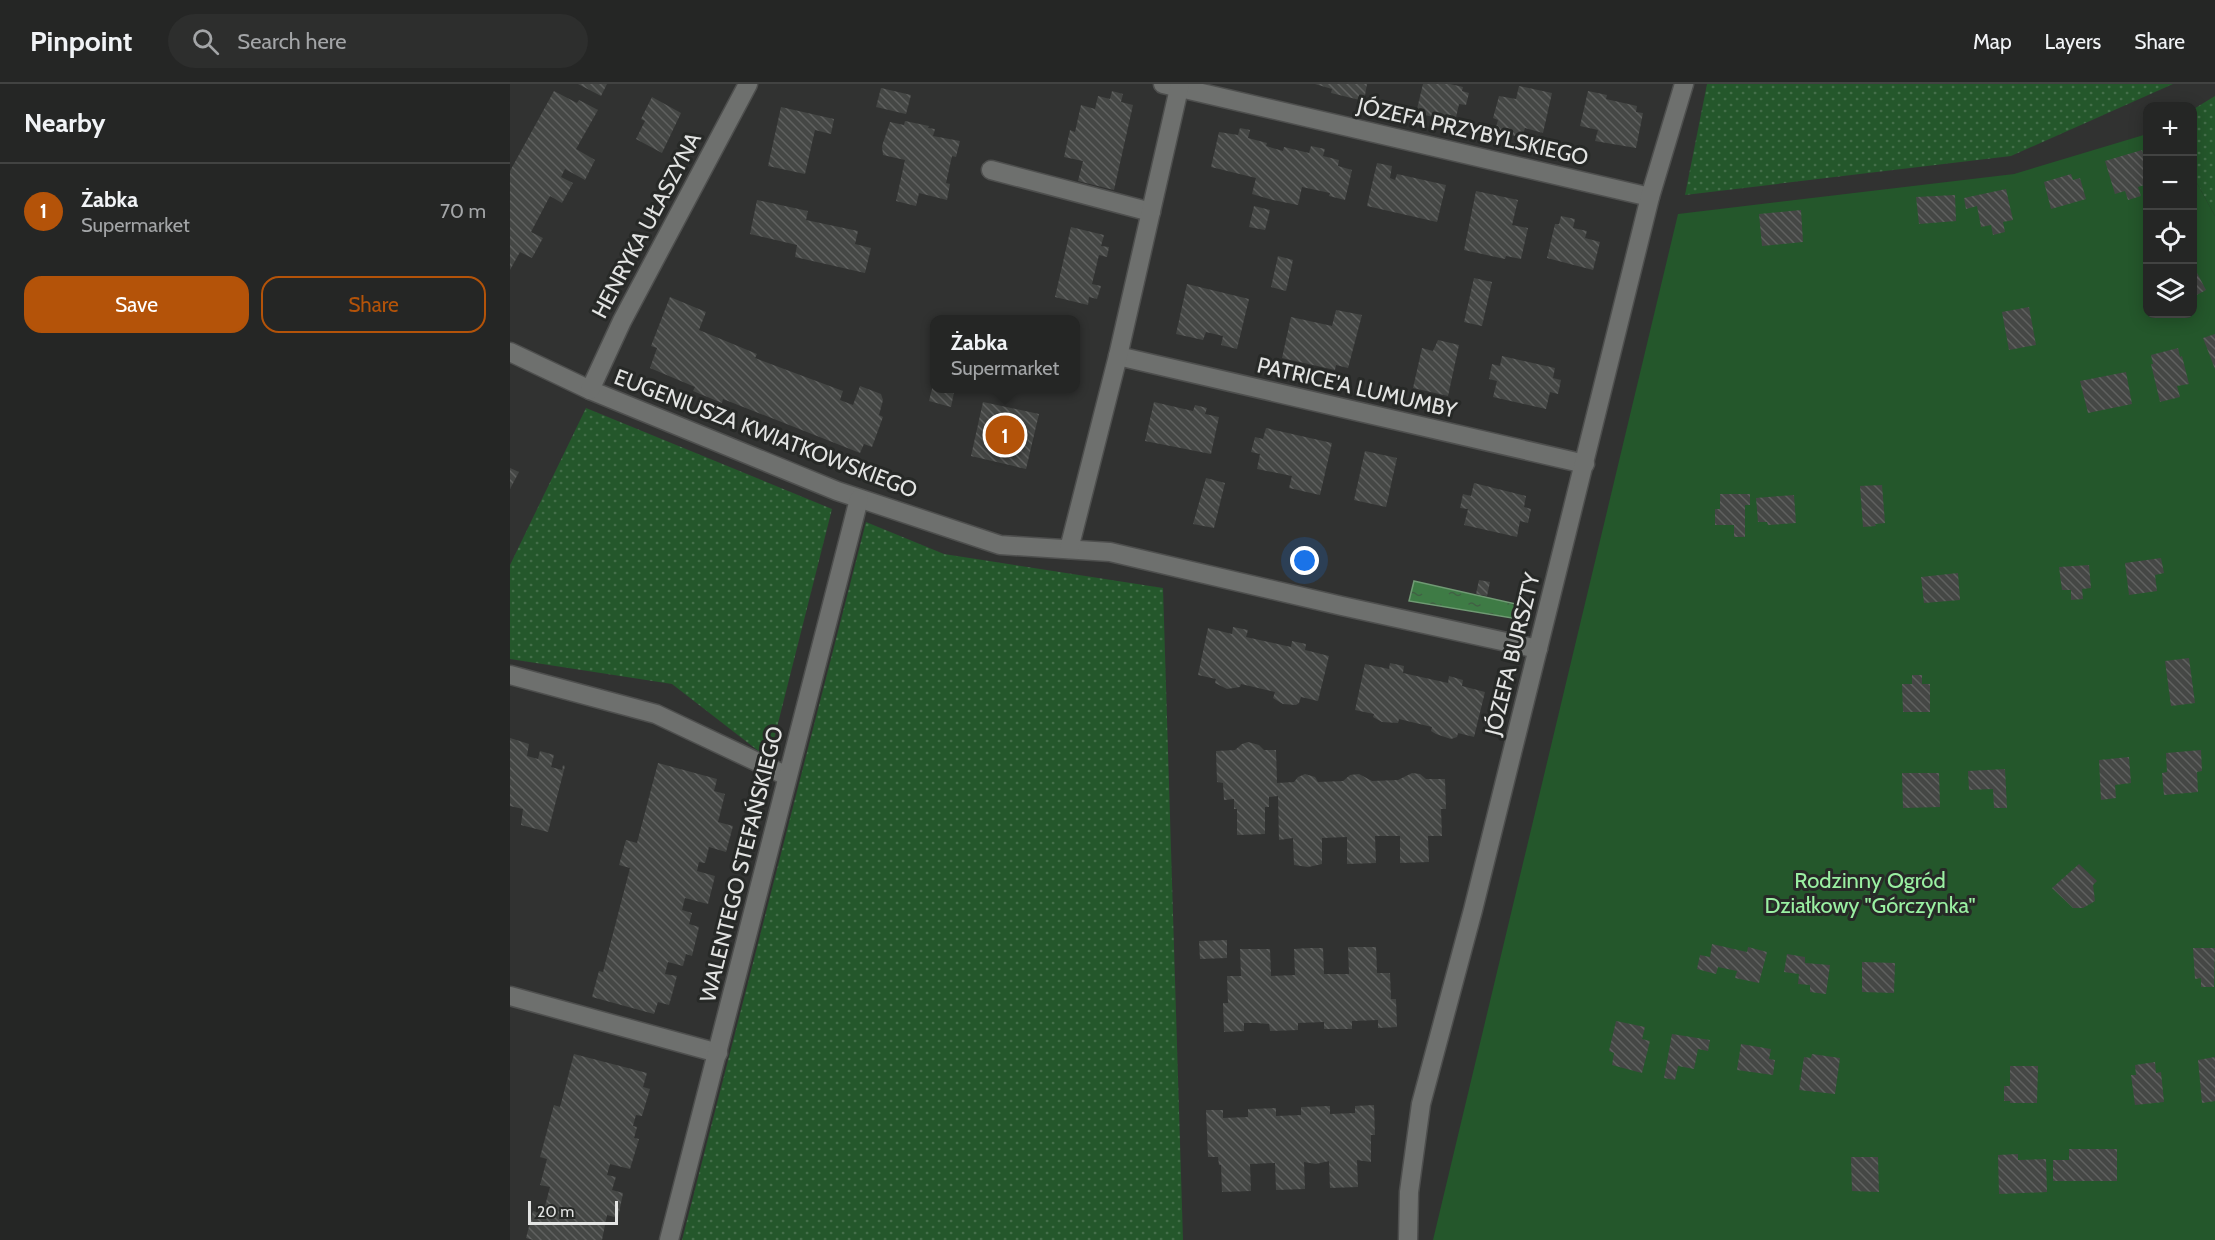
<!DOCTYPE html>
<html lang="en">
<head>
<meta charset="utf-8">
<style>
	body { margin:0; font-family:Cabin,sans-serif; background:#2d2e2d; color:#f1f3f6 }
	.controls { position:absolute; right:18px; top:18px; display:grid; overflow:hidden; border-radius:12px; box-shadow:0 3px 15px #0003 }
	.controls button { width:54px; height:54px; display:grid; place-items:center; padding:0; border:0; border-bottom:2px solid #424342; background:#252625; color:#f1f3f6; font:30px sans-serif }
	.scale { position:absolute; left:18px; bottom:15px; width:90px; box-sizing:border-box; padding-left:6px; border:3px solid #e3e4e3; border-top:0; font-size:16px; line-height:21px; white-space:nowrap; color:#e3e4e3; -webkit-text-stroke:4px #272927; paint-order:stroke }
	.you { position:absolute; left:795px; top:477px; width:21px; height:21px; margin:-15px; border:4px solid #fff; border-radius:50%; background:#1a73e8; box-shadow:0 0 0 9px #1a73e833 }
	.badge { display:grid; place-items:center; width:39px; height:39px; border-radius:50%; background:#b45309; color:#fff; font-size:20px; font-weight:700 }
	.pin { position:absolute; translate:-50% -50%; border:3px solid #fff; box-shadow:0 2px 6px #0006 }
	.popup { position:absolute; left:420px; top:231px; width:150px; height:78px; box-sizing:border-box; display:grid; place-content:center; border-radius:12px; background:#252625; filter:drop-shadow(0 2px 4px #0005); font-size:20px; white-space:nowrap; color:#a3a5a7 }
	.popup b { font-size:22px; color:#f1f3f6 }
	.popup::after { content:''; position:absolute; left:50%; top:100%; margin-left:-12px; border:12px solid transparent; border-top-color:#252625 }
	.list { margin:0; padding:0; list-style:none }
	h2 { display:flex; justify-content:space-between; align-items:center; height:78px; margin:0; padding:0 24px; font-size:26px }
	h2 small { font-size:20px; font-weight:400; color:#a3a5a7 }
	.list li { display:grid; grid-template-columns:39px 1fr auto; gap:18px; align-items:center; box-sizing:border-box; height:96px; padding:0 24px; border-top:2px solid #424342 }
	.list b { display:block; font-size:22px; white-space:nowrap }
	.list p { margin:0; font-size:20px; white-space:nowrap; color:#a3a5a7 }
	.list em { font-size:20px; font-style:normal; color:#a3a5a7 }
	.actions { display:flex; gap:12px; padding:18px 24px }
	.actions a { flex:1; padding:14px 0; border:2px solid #b45309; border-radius:18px; text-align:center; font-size:21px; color:#b45309 }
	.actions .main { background:#b45309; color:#fff }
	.icon { flex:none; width:33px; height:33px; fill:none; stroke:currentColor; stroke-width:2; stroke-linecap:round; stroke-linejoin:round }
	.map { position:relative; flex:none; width:1705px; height:1156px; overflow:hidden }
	header { display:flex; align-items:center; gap:36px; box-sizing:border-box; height:84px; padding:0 30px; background:#252625; border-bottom:2px solid #424342 }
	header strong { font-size:28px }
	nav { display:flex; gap:33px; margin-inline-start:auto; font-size:21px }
	.search { width:420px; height:54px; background:#2d2e2d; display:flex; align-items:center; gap:15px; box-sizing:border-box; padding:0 21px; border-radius:33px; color:#a3a5a7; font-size:22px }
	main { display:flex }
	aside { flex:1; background:#252625 }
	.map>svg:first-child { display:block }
	.grass { fill:url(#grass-dots) }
	.garden { fill:#24572b }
	.water { fill:url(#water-ripples); stroke:#709a74; stroke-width:1.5 }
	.building { fill:url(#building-back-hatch) }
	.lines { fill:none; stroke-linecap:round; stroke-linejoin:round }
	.minor-casing { stroke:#4e4f4e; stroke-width:21 }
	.minor { stroke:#6e706e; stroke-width:18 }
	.labels { text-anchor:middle; stroke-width:6; stroke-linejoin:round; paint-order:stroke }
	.street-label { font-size:22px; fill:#e3e4e3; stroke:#272927 }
	.park-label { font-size:22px; fill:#9af0a2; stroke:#272927 }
</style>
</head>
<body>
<header>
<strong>Pinpoint</strong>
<div class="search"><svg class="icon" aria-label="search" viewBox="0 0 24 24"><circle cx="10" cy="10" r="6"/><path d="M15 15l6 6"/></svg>Search here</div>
<nav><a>Map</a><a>Layers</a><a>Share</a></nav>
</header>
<main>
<aside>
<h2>Nearby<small></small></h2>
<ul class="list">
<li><span class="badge">1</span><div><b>Żabka</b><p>Supermarket</p></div><em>70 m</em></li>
</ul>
<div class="actions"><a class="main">Save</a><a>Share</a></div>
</aside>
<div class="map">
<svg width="1705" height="1156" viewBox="0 0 1705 1156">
	<defs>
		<pattern id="grass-dots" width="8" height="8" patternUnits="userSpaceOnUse" patternTransform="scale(1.5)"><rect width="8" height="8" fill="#24572b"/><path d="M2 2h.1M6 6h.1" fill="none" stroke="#446f4a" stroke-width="1.8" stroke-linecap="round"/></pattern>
		<pattern id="water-ripples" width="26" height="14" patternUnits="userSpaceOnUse" patternTransform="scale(1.5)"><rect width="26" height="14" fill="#3e7b45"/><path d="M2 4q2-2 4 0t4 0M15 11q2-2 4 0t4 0" fill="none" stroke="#416044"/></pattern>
		<pattern id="building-back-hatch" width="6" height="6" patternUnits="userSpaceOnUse" patternTransform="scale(1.5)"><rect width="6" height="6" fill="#454745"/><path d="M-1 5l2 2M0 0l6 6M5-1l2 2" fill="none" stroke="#606160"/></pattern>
	</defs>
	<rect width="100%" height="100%" fill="#313231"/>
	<g class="grass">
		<path d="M1197,0H1663L1501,72L1175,111Z"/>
		<path d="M1705,12V132L1683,92L1682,26Z"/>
		<path d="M76,324L322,425L259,675L162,600L0,575V481Z"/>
		<path d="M356,438L434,470L653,504L673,1156H172Z"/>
	</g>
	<path class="garden" d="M1637,50L1638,230H1682L1683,92L1705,132V1156H923L1168,130L1504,90Z"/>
	<path class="water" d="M904,497L1006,520V527L1002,534L899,517Z"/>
	<g class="building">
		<path d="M68,0H97L91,12Z"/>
		<path d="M805,0H857L854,17L821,9L822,5Z"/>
		<path d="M913,0H940L953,3L952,7L959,9L956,21L949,20L945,38L906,29Z"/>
		<path d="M1009,2L1042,9L1033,49L1015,44L1012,54L985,47L988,36L983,34L989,12L1006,15Z"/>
		<path d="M371,4L401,11L396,30L366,23Z"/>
		<path d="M44,7L67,19L69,16L88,26L66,65L85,76L75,96L55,85L51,93L63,99L52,119L40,112L21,148L33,154L22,174L10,168L0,186V87Z"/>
		<path d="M602,7L613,10L611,18L623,21L604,106L568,97L573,77L554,73L560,46L565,48L571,21L585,25L588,12L600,15Z"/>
		<path d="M1078,7L1097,11L1096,15L1127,22L1126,28L1133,29L1126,64L1085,57L1088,46L1070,42Z"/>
		<path d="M142,13L171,29L152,69L126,55L135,37L131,35Z"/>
		<path d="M271,23L324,35L321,50L305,46L295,90L258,82Z"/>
		<path d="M395,37L419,42L418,44L425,45L423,52L450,57L446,73L442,72L436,99L440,100L437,116L409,109L406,122L386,117L395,76L373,71L372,62L380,38L394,41Z"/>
		<path d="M730,44L740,46L738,54L757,59L756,62L773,67L774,63L799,69L801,62L815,65L813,72L829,76L828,82L842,86L835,116L819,112L820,109L792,103L788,121L763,116L742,110L746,94L701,83L709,48L728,51Z"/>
		<path d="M1632,66L1638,84V100L1628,103L1631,112L1618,116L1615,107L1605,110L1595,77Z"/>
		<path d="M867,79L882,82L880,94L885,96L887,90L936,101L927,138L857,122Z"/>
		<path d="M1561,90L1563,96L1570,94L1576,115L1541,125L1534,98Z"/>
		<path d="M1496,105L1503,136L1493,138L1495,148L1483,151L1481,141L1471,143L1467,122L1456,125L1454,114Z"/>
		<path d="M966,107L1008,116L1002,141L1018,144L1011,175L996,172L995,175L954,166Z"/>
		<path d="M1445,111L1446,137L1409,140L1406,113Z"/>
		<path d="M247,116L298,127L296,136L348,147L345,160L361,164L355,189L285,173L287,161L240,150Z"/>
		<path d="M744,122L760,126L755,146L739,143Z"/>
		<path d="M1291,126L1293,158L1252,162L1249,130Z"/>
		<path d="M1051,132L1065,135L1063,144L1077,147L1075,154L1090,158L1083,186L1037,174L1045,140H1049Z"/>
		<path d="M561,143L594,151L591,162L599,163L597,173L589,171L582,200L591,202L587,215L579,213L578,221L545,213Z"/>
		<path d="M768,172L783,176L776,207L761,203Z"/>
		<path d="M1683,181L1696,206L1683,213Z"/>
		<path d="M964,194L982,198L972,242L954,238Z"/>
		<path d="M677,200L739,215L727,265L711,261L713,252L696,248L693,256L666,250Z"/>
		<path d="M160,213L196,228L189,246L247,270L245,274L333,307L330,316L343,321L350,302L371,310L373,316L369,331L373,333L362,363L354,360L350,369L213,315L212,319L183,307L185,303L140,284L147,264L141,262Z"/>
		<path d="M1519,223L1526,261L1499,266L1492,228Z"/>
		<path d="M826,226L852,231L838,284L826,281L825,286L772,274L781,233L822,242Z"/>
		<path d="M1705,250V285L1693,254Z"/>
		<path d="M928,256L949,261L938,312L903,304L912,264L923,267Z"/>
		<path d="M1668,264L1670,273L1672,272L1679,300L1667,302L1670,313L1650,318L1641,280H1643L1641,271Z"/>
		<path d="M992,272L1045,284L1043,294L1051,296L1048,310L1040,308L1036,325L983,313L987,297L979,295L982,280L990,282Z"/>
		<path d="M1616,288L1622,320L1578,329L1570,297Z"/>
		<path d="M424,297V304H445L441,323L419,317Z"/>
		<path d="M473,318L529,330L516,385L461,372Z"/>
		<path d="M644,318L683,327L685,321L697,324L695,330L709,333L701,370L635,357Z"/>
		<path d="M756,344L822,359L810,411L779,404L782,392L747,385L750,370L741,368L745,353L753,355Z"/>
		<path d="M855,367L887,374L876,423L844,416Z"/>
		<path d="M0,384L9,388L0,405Z"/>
		<path d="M696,394L715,399L704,444L683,440Z"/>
		<path d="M964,399L1016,412L1014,423L1021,425L1018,439L1010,437L1007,453L954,441L958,425L950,424L953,410L961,412Z"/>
		<path d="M1372,401L1375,439L1365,440L1366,442L1353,443L1350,402Z"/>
		<path d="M1210,410H1240V421H1235V453H1224V441H1205V425H1210Z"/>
		<path d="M1284,411L1286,439L1258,441L1257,438H1248L1246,414Z"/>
		<path d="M1651,474L1654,489L1645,491L1647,507L1619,511L1615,479Z"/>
		<path d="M1579,481L1581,504L1572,505L1573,515L1561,516V506H1552L1549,483Z"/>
		<path d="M1448,489L1450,516L1414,519L1411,493Z"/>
		<path d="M969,496L980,498L977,512L966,510Z"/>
		<path d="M723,543L738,546L736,553L781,563L782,557L796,560L795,566L819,572L808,617L791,613L789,619L786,621L773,620L763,614L765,608L731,600L730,603L717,605L705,599L706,595L688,591L698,544L722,550Z"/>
		<path d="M1679,574L1685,619L1661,622L1655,577Z"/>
		<path d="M880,579L894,582L893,589L938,599L939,592L953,596L952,602L975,608L964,653L948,649L947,653L941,655L926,650L921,647L922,643L889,635L888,639L872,638L863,633L864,630L845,626L855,580L879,585Z"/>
		<path d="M1402,591H1412V600H1420V628H1393L1392,600H1402Z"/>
		<path d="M0,654L19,660L17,672L28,675L30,667L44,671L41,683L52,686L53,681L55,682L38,748L11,741L13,725L0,722Z"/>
		<path d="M738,658L749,661L754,666H766L767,699L784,698L788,693L795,690L805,693L808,698L833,697L840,691L849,690L862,697L888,696L902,689L910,690L916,695H935L936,725H931L932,752H918L919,778L890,779V752H865L866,779L837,780V753L812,754V780L798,783L784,781L783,754L769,756L768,712L759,713V723H755V750L727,751V725H724V715L714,716L713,699L707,698L706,667L725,666L732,660Z"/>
		<path d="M1691,666L1692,687L1687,688L1688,708L1654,711L1652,689L1657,688L1656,669Z"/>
		<path d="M1619,673L1621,699L1605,701L1606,714L1591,716L1589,676Z"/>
		<path d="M148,679L207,695L204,707L215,710L208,738L223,742L216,768L199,763L195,779L189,778L187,787L205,792L198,820L175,814L172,826L182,829L179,840L189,843L182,872L176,870L173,882L158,878L155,890L167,892L163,907L159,921L148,918L144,930L82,913L89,887L93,888L120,784L109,781L116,756L127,759Z"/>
		<path d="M1495,685L1497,724H1484L1483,705L1459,706L1458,687Z"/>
		<path d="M1392,689H1429L1430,723L1393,724Z"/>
		<path d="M1569,780L1587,797L1583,801L1585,817L1573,824H1563L1542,804Z"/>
		<path d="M717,856V874L690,875L689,857Z"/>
		<path d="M1202,860L1237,868L1238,863L1257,868L1249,899L1225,894L1227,887L1208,883L1206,890L1187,885L1190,871L1200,873Z"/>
		<path d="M838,863H866L867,889H880L881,915H886L887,943L868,944V936L842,937V945H814V938L788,939V946L760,947L759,940L747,939H734V947L714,948L713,919H718L717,892H731L730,865H760L761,892L785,891L784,865L799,864H813L814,890H839Z"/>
		<path d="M1683,864H1705L1704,903H1691V894L1685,895Z"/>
		<path d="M1277,870L1295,873V879L1320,881L1316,910L1300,908V901L1288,900L1289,890L1274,888Z"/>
		<path d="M1352,878L1385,879L1384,909L1352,908Z"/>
		<path d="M1106,937L1135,943L1132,955L1140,957L1132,989L1102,981L1104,969L1099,967Z"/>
		<path d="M1162,950L1200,956L1198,967L1188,965L1184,985L1168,982L1165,996L1154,994Z"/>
		<path d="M1231,960L1261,965L1259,975L1265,976L1263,991L1227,986Z"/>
		<path d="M64,970L137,989L133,1003L140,1005L132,1032L126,1031L123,1042L127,1043L124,1054L129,1055L120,1085L100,1080L97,1091L106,1093L102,1106L113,1109L108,1134L97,1131L92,1156H23L16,1154L23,1127L33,1130L40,1103L30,1101L37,1075L30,1073L44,1021L50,1023Z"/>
		<path d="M1302,970L1330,974L1325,1010L1289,1006L1294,973L1301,974Z"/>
		<path d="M1705,973V1017L1692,1019L1688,976Z"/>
		<path d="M1645,978L1646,989L1651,988L1654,1018L1625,1021L1621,991H1626L1625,981Z"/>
		<path d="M1500,982H1528L1527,1019H1500V1017H1494V1002H1500Z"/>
		<path d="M864,1021L865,1051H861V1078L847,1076L848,1103L820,1104L819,1077L806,1080L794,1078L795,1105L766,1106L765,1079L740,1080L741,1107L712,1108L711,1081H709L708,1073H698L696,1026H713V1034L738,1033V1025L766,1024V1032L791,1031V1023L820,1022V1030L845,1029V1022Z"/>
		<path d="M1559,1065H1607V1097H1543V1076H1559Z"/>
		<path d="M1508,1070V1076L1536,1075L1537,1108L1489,1110L1488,1071Z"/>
		<path d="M1341,1073H1368L1369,1108L1342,1107Z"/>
	</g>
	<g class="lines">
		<defs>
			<g id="minor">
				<path d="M653,0L1140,113"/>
				<path d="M481,86L641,128"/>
				<path d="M0,268L80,306L327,407L490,461L600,468L832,522L1028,565"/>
				<path d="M608,272L1075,380"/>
				<path d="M80,306L112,237L238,0"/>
				<path d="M559,465L608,272L670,0"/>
				<path d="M0,591L146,630L277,692"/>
				<path d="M0,912L208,969"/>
				<path d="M159,1156L349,415"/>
				<path d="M898,1156L899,1108L911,1020L963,826L1140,113L1174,0"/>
			</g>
		</defs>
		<use href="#minor" class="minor-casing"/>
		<use href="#minor" class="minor"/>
	</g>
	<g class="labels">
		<g class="street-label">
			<text transform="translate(963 47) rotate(13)" y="8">JÓZEFA PRZYBYLSKIEGO</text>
			<text transform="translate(136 141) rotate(-62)" y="8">HENRYKA UŁASZYNA</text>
			<text transform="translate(847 303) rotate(13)" y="8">PATRICE'A LUMUMBY</text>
			<text transform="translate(256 349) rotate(21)" y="8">EUGENIUSZA KWIATKOWSKIEGO</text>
			<text transform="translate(1002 570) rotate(-76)" y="8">JÓZEFA BURSZTY</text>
			<text transform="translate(231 780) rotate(-76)" y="8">WALENTEGO STEFAŃSKIEGO</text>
		</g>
		<g class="park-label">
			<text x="1360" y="804">Rodzinny Ogród<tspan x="1360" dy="25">Działkowy "Górczynka"</tspan></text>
		</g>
	</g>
</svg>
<div class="controls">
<button>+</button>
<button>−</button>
<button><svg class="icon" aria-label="locate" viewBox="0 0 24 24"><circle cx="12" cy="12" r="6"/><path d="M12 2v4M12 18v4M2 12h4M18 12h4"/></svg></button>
<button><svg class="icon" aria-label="layers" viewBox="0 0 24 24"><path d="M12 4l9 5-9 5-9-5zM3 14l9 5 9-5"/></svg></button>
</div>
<div class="scale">20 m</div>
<div class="you"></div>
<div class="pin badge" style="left:495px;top:351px">1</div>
<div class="popup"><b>Żabka</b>Supermarket</div>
</div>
</main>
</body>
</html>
